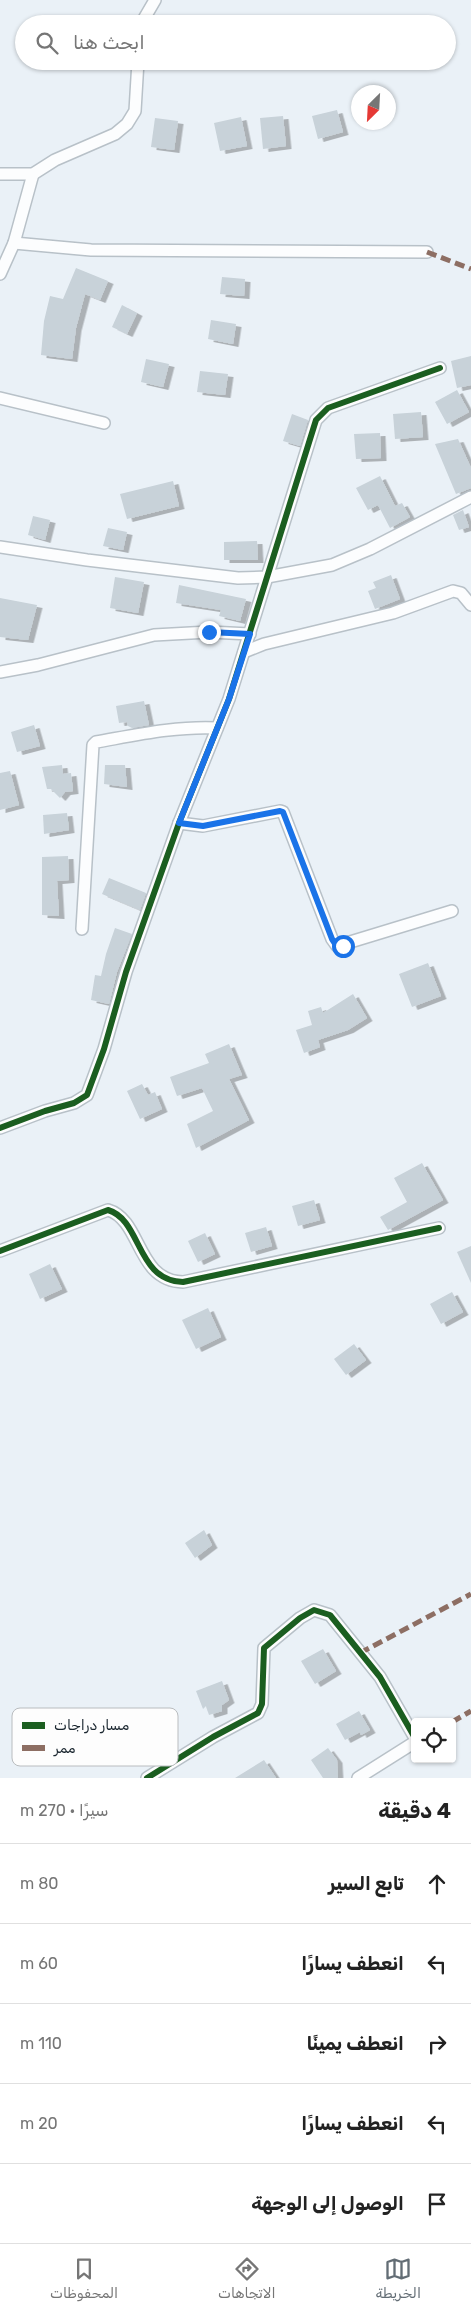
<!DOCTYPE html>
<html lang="ar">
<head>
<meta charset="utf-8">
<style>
	body { margin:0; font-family:Rubik,Cairo,sans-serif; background:#f6f6f6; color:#222; direction:rtl }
	.controls { position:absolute; right:15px; bottom:15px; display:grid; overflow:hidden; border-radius:5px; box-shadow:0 1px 4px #0004 }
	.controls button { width:45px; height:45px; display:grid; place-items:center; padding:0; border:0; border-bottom:1px solid #e0e0e0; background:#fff; color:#222; font:25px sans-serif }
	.compass { position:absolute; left:351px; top:85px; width:45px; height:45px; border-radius:50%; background:#fff; box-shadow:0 1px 4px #0004; rotate:204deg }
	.stop { position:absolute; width:15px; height:15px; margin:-11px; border:4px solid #1a73e8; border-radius:50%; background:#fff }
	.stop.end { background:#1a73e8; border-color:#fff; box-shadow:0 1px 5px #0008 }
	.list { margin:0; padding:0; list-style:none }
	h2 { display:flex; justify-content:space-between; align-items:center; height:65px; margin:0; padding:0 20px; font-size:21px }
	h2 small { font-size:16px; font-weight:400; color:#767676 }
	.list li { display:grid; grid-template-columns:32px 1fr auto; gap:15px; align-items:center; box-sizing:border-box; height:80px; padding:0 20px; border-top:1px solid #e0e0e0 }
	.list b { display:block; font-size:19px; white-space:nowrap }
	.list em { font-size:16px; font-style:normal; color:#767676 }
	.icon { flex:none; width:28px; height:28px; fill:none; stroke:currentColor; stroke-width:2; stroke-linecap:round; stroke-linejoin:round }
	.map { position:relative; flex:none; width:471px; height:1778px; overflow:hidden; direction:ltr }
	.search { position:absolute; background:#fff; box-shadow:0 1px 4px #0004; left:15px; right:15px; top:15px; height:55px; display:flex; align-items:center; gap:12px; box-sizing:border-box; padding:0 18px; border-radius:28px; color:#767676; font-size:19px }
	.sheet { height:465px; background:#fff }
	nav { display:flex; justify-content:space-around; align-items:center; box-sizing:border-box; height:70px; border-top:1px solid #e0e0e0; background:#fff; font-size:14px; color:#767676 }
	nav a { display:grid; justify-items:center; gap:2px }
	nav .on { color:#636d75 }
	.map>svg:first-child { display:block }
	.building { fill:#c8d2d9; filter:url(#shadow) }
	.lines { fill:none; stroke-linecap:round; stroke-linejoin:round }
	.street-casing { stroke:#b8c1c8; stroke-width:14 }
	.street { stroke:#fcfdfe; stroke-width:11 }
	.quiet { stroke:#8d6e63; stroke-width:5; stroke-dasharray:10 5; stroke-linecap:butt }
	.cycleway-casing { stroke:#fdfdfd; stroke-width:9 }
	.cycleway { stroke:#1b5e20; stroke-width:6 }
	.route { stroke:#1a73e8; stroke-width:6 }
	.key { fill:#fdfdfd; stroke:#b9bcbf; stroke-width:1 }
	.key-label { font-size:14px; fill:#1a262f }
</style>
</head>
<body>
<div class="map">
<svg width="471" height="1778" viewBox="0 0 471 1778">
	<defs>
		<filter id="shadow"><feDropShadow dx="5.5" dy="3" stdDeviation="0" flood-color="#0004"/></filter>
	</defs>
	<rect width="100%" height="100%" fill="#eaf1f7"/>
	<g class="building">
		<path d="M337,110L343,132L318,139L312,116Z"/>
		<path d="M283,116L286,146L263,149L260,118Z"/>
		<path d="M241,117L247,146L220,151L214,123Z"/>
		<path d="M155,118L178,121L174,150L151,147Z"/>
		<path d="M76,268L108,281L100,300L85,294L76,328L72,359L41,355L44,321L50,296L63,299Z"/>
		<path d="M222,277L245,279L244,296L220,294Z"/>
		<path d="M122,305L137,313L127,334L112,327Z"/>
		<path d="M211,320L236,324L233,344L208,339Z"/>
		<path d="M471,356V385L457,388L451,361Z"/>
		<path d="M146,359L169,364L163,387L141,382Z"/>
		<path d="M200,371L228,374L225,395L197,392Z"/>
		<path d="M457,390L469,412L447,424L435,402Z"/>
		<path d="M421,412L423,437L395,439L393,414Z"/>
		<path d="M292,414L308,420L300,446L283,441Z"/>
		<path d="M380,433L381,458L356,459L354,434Z"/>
		<path d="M458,439L471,468V488L456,494L435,444Z"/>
		<path d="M380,476L395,506L402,503L410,517L390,528L378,505L368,510L356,488Z"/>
		<path d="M173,481L179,506L127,519L120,494Z"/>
		<path d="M463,510L469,527L459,530L453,515Z"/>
		<path d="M33,516L50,520L45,540L28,535Z"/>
		<path d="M108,528L127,532L123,550L103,546Z"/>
		<path d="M257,541L258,560H224V542Z"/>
		<path d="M391,575L400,599L375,609L368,591L376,588L373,582Z"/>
		<path d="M115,577L144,582L138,613L110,608Z"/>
		<path d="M179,585L246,599L240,621L219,616L221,610L176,603Z"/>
		<path d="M0,598L37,605L28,640L0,637Z"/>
		<path d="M144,701L149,725L132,728L128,726L127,722L119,723L116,706Z"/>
		<path d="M34,725L40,746L17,752L11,732Z"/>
		<path d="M62,765L63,774L71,773L73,791L65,792L60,798L51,789H47L42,767Z"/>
		<path d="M105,765H125L127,787L104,784Z"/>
		<path d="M10,771L19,805L0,810V773Z"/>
		<path d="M67,813L69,830L44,834L43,815Z"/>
		<path d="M68,856L69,880L57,881L59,916L42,915V857Z"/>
		<path d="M109,878L146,893L140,910L102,894Z"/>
		<path d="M115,928L132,934L117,972L109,1004L91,1000L95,975L101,976L106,954Z"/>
		<path d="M428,963L441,996L412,1007L399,974Z"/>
		<path d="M353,994L367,1018L348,1030L318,1040L320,1047L304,1053L296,1030L312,1025L308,1011L321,1007L323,1013Z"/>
		<path d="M229,1044L242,1075L229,1079L249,1120L196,1148L187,1124L213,1111L202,1088L177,1096L170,1077L209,1063L205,1054Z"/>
		<path d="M142,1084L148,1095L155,1092L162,1109L140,1119L127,1091Z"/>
		<path d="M422,1163L443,1200L388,1230L380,1217L407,1202L394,1178Z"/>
		<path d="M314,1200L320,1220L298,1226L292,1206Z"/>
		<path d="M266,1227L272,1246L251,1252L245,1233Z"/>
		<path d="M205,1233L215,1254L198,1262L188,1241Z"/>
		<path d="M471,1246V1283L457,1252Z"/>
		<path d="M50,1264L62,1289L40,1299L29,1274Z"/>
		<path d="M452,1292L463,1312L441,1324L430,1304Z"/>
		<path d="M208,1308L221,1337L196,1349L182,1320Z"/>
		<path d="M354,1344L366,1360L346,1375L334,1359Z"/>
		<path d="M204,1530L212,1545L195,1558L185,1543Z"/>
		<path d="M323,1649L336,1671L315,1684L301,1661Z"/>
		<path d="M222,1681L229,1700L222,1705V1711L209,1715L206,1706L203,1709L196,1691Z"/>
		<path d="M359,1711L370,1730L361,1735L360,1732L345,1740L336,1724Z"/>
		<path d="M328,1748L337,1760L338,1778H323L311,1760Z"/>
		<path d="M264,1760L276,1778H235Z"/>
	</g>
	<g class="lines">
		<defs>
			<g id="street">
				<path d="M141,24L155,0"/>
				<path d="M0,174H33L55,160L115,134L127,124L135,111L138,61"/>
				<path d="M14,243L91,250L427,252"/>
				<path d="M0,274L14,243L33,174"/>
				<path d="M0,398L104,423"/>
				<path d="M0,547L87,560L238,578L267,577L332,565L370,549L471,497"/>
				<path d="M244,652L264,644L393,613L453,591L461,593L471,605"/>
				<path d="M0,672L38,665L154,635L209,632L250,634"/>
				<path d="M179,823L203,826L280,811L283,812L332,939L337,946L452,911"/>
				<path d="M82,929L93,745L96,742C136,735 176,726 217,728"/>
				<path d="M0,1128L45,1111L74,1103L87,1095L104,1049L126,972L179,823L229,699L316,420L328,408L440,368"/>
				<path d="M0,1251L108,1210C142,1220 136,1281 183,1282L439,1228"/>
				<path d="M147,1778L213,1737L258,1713L262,1704L264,1648L300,1618L314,1610L330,1615L380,1677L415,1738"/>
				<path d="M358,1778L415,1742"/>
			</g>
		</defs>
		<use href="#street" class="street-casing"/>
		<use href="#street" class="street"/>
		<g class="quiet">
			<path d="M427,252L471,269"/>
			<path d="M360,1653L471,1594"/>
			<path d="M452,1722L471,1711"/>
		</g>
		<defs>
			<g id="cycleway">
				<path d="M0,1128L45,1111L74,1103L87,1095L104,1049L126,972L179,823L229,699L316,420L328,408L440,368"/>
				<path d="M0,1251L108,1210C142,1220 136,1281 183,1282L439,1228"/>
				<path d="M147,1778L213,1737L258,1713L262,1704L264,1648L300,1618L314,1610L330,1615L380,1677L415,1738"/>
			</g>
		</defs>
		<use href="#cycleway" class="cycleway-casing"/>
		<use href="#cycleway" class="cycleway"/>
	</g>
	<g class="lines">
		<path class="route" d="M209,632L250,634L229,699L179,823L203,826L280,811L283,812L332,939L336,945L343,946"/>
	</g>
	<rect x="12" y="1708" width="166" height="58" rx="8" class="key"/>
	<rect x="22" y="1722" width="23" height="7" fill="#1b5e20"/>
	<rect x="22" y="1745" width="23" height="6" fill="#8d6e63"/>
	<g class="key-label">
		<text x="54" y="1730">مسار دراجات</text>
		<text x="54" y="1753">ممر</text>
	</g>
</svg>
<div class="controls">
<button><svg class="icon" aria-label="locate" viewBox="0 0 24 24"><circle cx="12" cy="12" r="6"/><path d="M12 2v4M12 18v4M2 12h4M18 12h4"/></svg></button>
</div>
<svg class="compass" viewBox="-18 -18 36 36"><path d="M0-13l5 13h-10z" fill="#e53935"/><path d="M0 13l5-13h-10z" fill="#767676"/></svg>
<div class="stop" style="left:343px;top:946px"></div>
<div class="stop end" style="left:209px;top:632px"></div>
<div class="search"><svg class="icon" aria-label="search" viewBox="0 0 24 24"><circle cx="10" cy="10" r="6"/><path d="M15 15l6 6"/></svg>ابحث هنا</div>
</div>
<section class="sheet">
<h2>4 دقيقة<small>سيرًا · 270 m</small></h2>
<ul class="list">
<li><svg class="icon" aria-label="ahead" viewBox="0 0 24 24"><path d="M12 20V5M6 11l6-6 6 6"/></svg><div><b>تابع السير</b></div><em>80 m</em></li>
<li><svg class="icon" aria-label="left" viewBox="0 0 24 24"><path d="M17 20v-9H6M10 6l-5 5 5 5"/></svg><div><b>انعطف يسارًا</b></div><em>60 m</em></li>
<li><svg class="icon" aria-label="right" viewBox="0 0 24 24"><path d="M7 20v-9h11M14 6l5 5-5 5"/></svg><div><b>انعطف يمينًا</b></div><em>110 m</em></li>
<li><svg class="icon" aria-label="left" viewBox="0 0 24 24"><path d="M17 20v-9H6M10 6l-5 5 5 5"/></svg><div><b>انعطف يسارًا</b></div><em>20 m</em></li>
<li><svg class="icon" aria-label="arrive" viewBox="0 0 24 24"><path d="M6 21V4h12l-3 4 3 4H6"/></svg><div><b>الوصول إلى الوجهة</b></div></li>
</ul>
</section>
<nav>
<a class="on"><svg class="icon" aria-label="map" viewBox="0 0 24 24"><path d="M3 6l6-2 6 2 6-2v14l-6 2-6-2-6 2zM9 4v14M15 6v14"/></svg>الخريطة</a>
<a><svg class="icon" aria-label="directions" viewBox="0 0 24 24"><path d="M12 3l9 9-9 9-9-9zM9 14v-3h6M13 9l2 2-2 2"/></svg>الاتجاهات</a>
<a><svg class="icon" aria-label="saved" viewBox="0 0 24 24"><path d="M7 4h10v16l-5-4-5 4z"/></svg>المحفوظات</a>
</nav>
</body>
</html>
